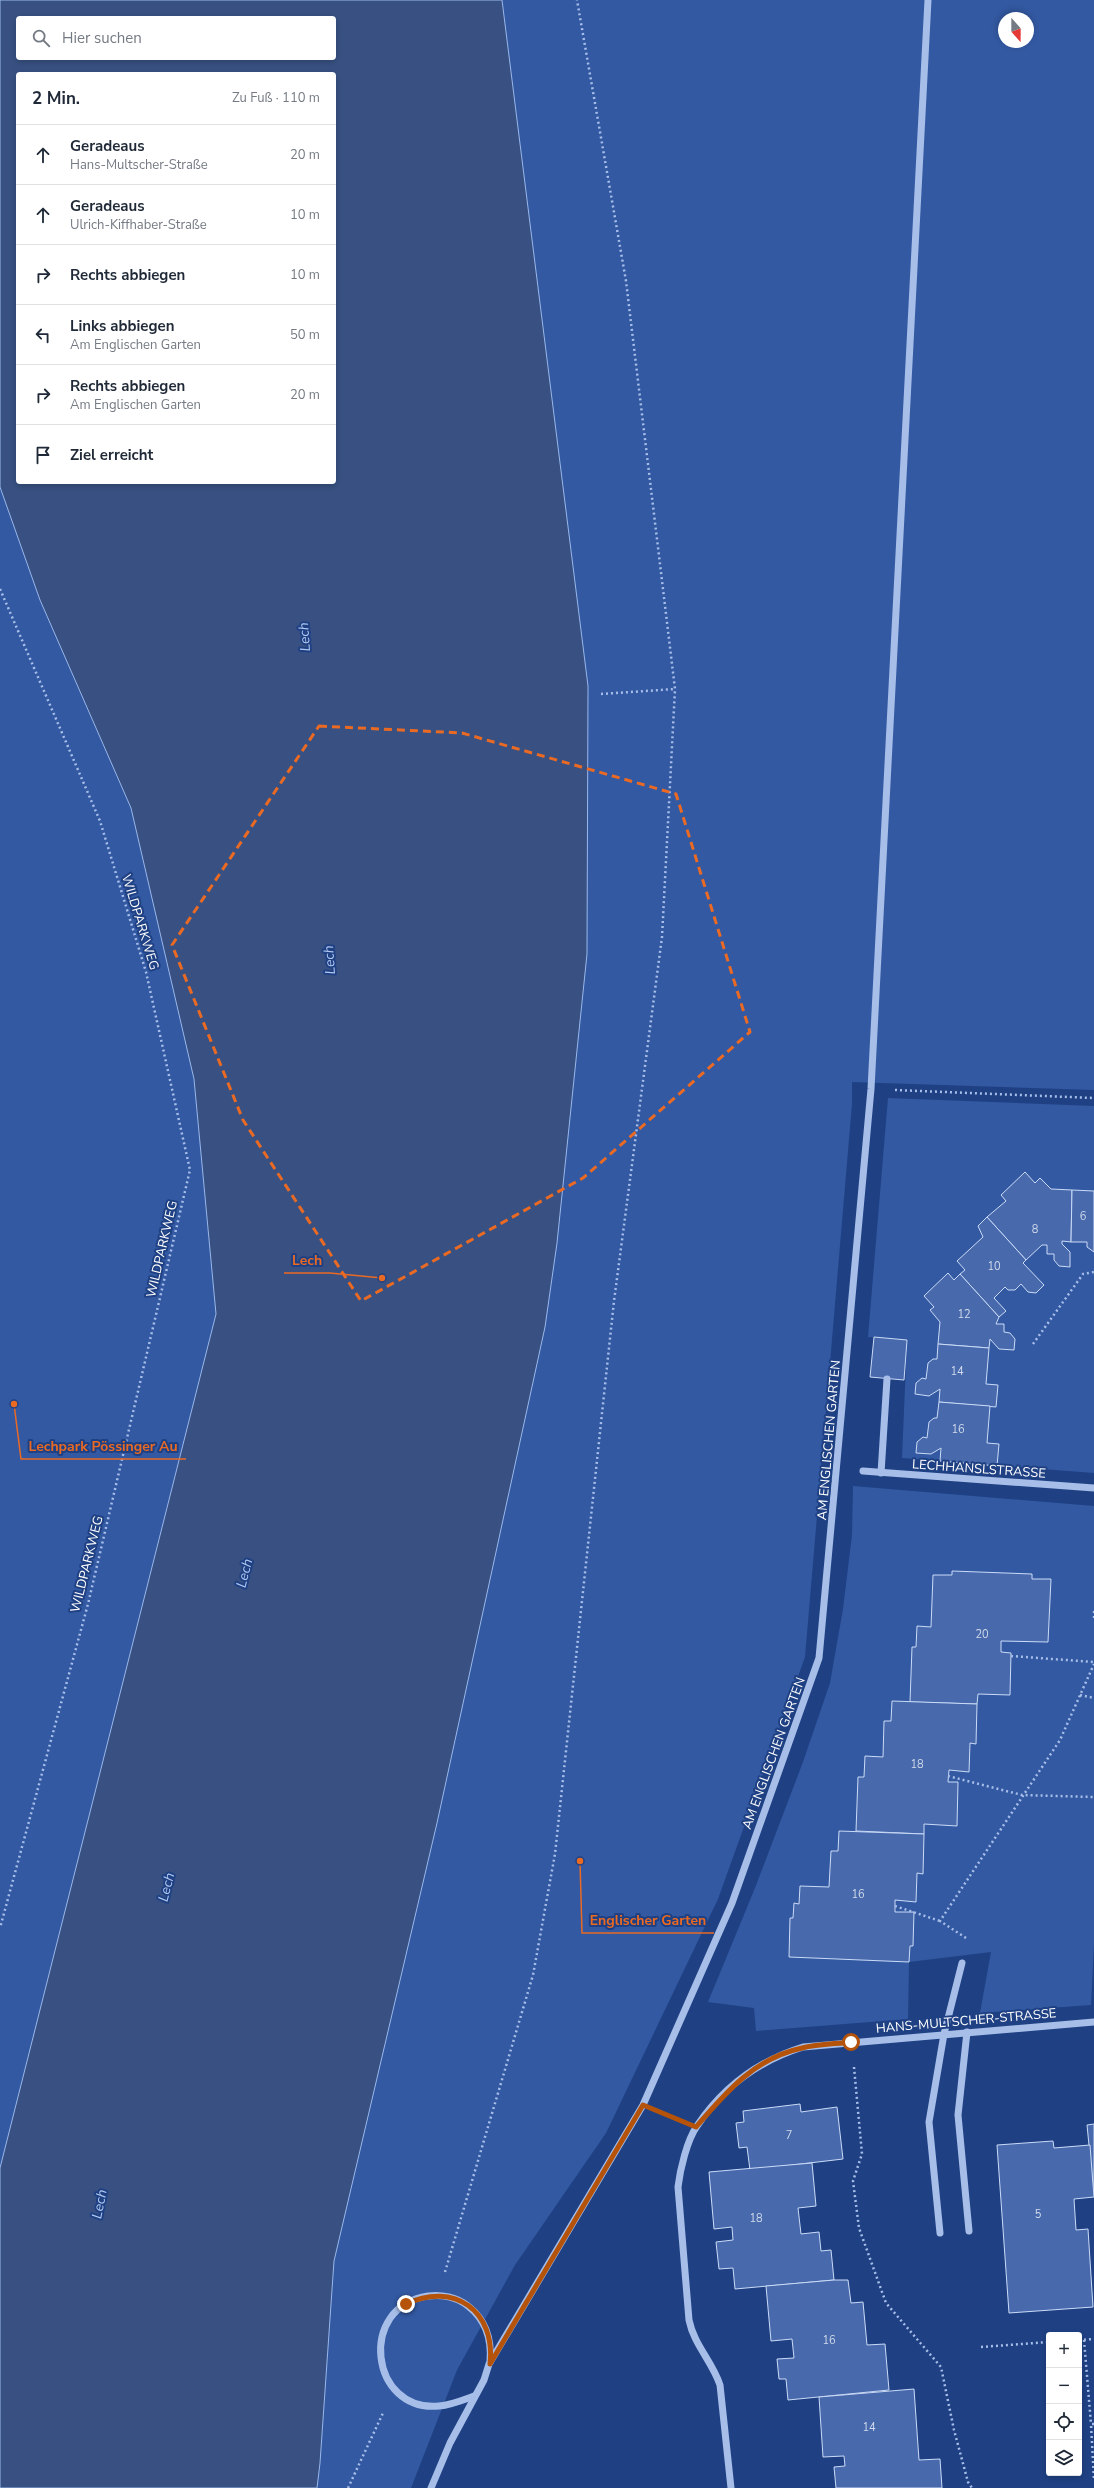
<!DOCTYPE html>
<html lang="de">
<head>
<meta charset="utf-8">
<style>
	body { margin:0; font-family:"Nunito Sans",sans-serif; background:#f6f6f7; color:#1f2937 }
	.controls { position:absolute; right:12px; bottom:12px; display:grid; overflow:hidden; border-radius:4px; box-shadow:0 2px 6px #0003 }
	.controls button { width:36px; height:36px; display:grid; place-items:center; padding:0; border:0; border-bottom:1px solid #e0e1e3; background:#fff; color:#1f2937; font:20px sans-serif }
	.compass { position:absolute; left:998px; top:12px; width:36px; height:36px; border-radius:50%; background:#fff; box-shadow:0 2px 6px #0003; rotate:159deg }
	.stop { position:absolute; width:12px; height:12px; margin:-9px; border:3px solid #b45309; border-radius:50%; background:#fff }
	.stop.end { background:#b45309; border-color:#fff; box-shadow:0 1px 4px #0008 }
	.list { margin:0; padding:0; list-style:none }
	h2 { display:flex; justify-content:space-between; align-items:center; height:52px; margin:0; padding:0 16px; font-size:17px }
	h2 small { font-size:13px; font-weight:400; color:#747a83 }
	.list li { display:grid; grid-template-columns:26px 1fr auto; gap:12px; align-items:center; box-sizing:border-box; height:60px; padding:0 16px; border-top:1px solid #e0e1e3 }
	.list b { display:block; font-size:15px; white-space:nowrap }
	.list p { margin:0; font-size:13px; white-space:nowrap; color:#747a83 }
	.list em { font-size:13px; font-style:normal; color:#747a83 }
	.icon { flex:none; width:22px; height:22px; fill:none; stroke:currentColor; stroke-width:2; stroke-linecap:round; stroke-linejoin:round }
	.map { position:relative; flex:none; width:1094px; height:2488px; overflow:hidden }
	.search { position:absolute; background:#fff; box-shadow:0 2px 6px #0003; left:16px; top:16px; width:320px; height:44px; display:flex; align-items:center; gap:10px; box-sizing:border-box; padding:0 14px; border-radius:4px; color:#747a83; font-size:15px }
	.panel { position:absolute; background:#fff; box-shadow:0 2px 6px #0003; left:16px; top:72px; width:320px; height:412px; border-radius:4px }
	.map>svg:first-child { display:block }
	.green { fill:#3359a2; fill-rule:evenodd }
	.water { fill:#385182; stroke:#9ab8eb; fill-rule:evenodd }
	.building { fill:#486aad; stroke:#cbdbf7 }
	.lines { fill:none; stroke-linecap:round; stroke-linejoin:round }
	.path { stroke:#a7bee9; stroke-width:2.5; stroke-dasharray:2 3; stroke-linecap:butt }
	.minor { stroke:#a7bee9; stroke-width:7 }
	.route { stroke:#b45309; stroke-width:5 }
	.marked { fill:none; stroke:#ea6a24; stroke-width:3; stroke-dasharray:8 5; stroke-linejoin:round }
	.labels { text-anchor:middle; stroke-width:4; stroke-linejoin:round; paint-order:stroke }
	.number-label { font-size:11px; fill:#d1daea }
	.street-label { font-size:13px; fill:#fff; stroke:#1f4184 }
	.water-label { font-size:14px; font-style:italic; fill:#b2c9f1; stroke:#1f4184 }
	.leader { fill:none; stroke:#ea6a24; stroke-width:1.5 }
	.callout-dot { fill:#ea6a24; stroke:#1f4184; stroke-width:1.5 }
	.callout-label { font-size:14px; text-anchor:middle; font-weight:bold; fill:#ea6a24; stroke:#1f4184; stroke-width:4; stroke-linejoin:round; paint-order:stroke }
</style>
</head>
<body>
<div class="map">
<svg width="1094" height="2488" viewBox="0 0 1094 2488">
	<rect width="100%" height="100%" fill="#1f4184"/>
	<g class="green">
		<path d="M502,0H1094V1090L852,1082V1104L805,1657L718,1899L606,2133L515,2265L457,2370L411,2488H317L320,2463L334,2261L588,686ZM1004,18H1028V42H1004Z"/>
		<path d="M0,487L40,600L131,808L194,1079L216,1314L0,2168Z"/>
		<path d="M888,1098L1094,1106V1473L902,1458L907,1340L868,1337Z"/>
		<path d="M853,1486L1094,1506V1944L1091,2005L980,2013L991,1952L909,1962L908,2019L756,2031L754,2008L708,2002L755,1888L803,1762L830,1683L843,1609L852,1535Z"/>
	</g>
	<path class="water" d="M0,0H502L588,686L587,954L557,1243L545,1327L437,1823L334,2261L320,2463L317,2488H0V2168L216,1314L194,1079L131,808L40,600L0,487ZM18,18H334V58H18ZM18,74H334V482H18Z"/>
	<g class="building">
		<path d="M1025,1172L1035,1183L1040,1178L1051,1189L1072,1190L1071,1242L1062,1241V1244L1070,1252V1267L1059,1266L1054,1260V1254H1047V1245H1042L1026,1260L987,1217L1006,1201L1001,1195Z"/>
		<path d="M1072,1190L1094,1191V1252L1087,1247V1242H1071Z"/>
		<path d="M987,1217L1026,1260L1023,1263L1044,1285L1036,1293L1028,1292L1021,1284L1015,1290H1008L1005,1287L994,1298L1006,1311L999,1317L960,1274L965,1270L957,1261L983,1237L978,1226Z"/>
		<path d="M948,1273L954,1280L960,1274L999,1317L996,1324H1004V1332L1010,1333L1015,1339L1014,1350L999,1349L990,1339L989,1348L938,1344L940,1322L930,1310L934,1307L924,1296Z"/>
		<path d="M874,1337L907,1340L904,1380L870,1377Z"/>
		<path d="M938,1344L989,1348L986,1384L998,1385L996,1407L939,1402L940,1389L929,1396L915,1394L916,1383L922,1378L926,1379L928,1363L933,1359H937Z"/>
		<path d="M939,1402L990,1406L987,1443L999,1444L997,1466L940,1461L941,1448L931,1454L916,1453L917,1442L923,1437L927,1438L929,1422L934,1418H937Z"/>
		<path d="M952,1571L1032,1574V1579H1051L1048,1642L1001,1641V1652L1011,1653L1010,1695L978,1694L977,1704L910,1702L912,1647H916L917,1626L931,1627L933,1575H952Z"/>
		<path d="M892,1701L977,1704L976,1744L970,1743L969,1772L949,1770L948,1782H958L957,1826L924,1824V1834L856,1831L858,1777H864L865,1756L883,1757L884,1721H891Z"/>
		<path d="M839,1831L924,1834L923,1874L917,1873L916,1902L895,1900V1912H914L913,1946H910L909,1962L789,1957L790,1918H793L794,1903L799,1904L800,1886L829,1887L831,1851H838Z"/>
		<path d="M800,2104L801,2112L837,2107L843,2159L750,2170L747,2147L739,2148L736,2123L744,2122L743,2111Z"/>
		<path d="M1094,2124V2196L1087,2125Z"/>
		<path d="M1053,2141L1054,2148L1090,2145L1094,2197L1074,2199L1076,2230L1088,2229L1093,2307L1009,2313L997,2145Z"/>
		<path d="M812,2163L816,2206L798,2208L801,2234L819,2232L821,2251L831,2250L834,2280L735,2289L733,2268L719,2269L716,2242L733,2240L732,2227L714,2229L709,2172Z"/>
		<path d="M834,2280H848L851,2303L863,2302L867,2345L885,2344L889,2390L788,2400L786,2379H779L777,2359L794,2358L792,2339L771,2341L766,2286Z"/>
		<path d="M914,2389L919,2460L940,2459L942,2488H836L834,2467L845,2466L844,2456L823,2457L819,2397Z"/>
	</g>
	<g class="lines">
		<g class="path">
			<path d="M0,589L100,821L146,972L190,1170L88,1604L0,1928"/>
			<path d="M601,694L675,689"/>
			<path d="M895,1090L1094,1098"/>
			<path d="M1033,1344L1083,1274L1094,1272"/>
			<path d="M1094,1611V1621"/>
			<path d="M1011,1656L1094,1662"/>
			<path d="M1080,1695L1094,1698"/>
			<path d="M948,1776L1022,1795L1094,1797"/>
			<path d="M895,1906L940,1921"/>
			<path d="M966,1938L940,1921L1060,1740L1094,1664"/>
			<path d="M854,2067L862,2154L853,2181L859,2228L886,2303L941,2367L954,2430L968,2482L972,2488"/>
			<path d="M445,2272L533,1975L555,1854L614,1301L662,937L675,689L626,281L577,0"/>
			<path d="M1079,2340L1094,2339"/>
			<path d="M1084,2340L1091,2424"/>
			<path d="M981,2347L1049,2342"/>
			<path d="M1094,2424H1091L1094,2481"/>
			<path d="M348,2488L383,2413"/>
		</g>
		<g class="minor">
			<path d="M863,1471L1094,1488"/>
			<path d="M881,1473L887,1379"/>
			<path d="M967,2032L958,2115L969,2231"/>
			<path d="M940,2233L929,2122L944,2034L962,1963"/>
			<path d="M474,2396C463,2400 451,2405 439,2406C370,2413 357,2306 428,2296C441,2294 457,2297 468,2306C486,2320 492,2339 490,2362"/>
			<path d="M431,2488L450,2443L484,2380L489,2364L643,2105L732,1903L819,1658L871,1089L928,0"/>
			<path d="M731,2488L720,2385C712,2361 694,2345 689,2320L678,2187C680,2170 687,2140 697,2126C723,2087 758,2061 803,2047L1094,2022"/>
		</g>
	</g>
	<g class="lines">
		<path class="route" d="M406,2304C454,2281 496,2311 490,2364L643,2105L696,2127C726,2092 755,2058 802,2048C818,2044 835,2044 851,2042"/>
	</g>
	<path class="marked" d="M319,726L462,733L676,794L750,1032L583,1178L361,1301L243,1120L172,945Z"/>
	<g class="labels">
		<g class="number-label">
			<text x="1083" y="1220">6</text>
			<text x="1035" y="1233">8</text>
			<text x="994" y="1270">10</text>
			<text x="964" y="1318">12</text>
			<text x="957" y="1375">14</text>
			<text x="958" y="1433">16</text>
			<text x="982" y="1638">20</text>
			<text x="917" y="1768">18</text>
			<text x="858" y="1898">16</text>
			<text x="789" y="2139">7</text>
			<text x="1038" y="2218">5</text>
			<text x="756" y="2222">18</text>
			<text x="829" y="2344">16</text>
			<text x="869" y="2431">14</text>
		</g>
		<g class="street-label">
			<text transform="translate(141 922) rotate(73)" y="5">WILDPARKWEG</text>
			<text transform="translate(161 1249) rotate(-77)" y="5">WILDPARKWEG</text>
			<text transform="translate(828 1440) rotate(-85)" y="5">AM ENGLISCHEN GARTEN</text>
			<text transform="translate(979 1468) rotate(4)" y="5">LECHHANSLSTRASSE</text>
			<text transform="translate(86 1564) rotate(-76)" y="5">WILDPARKWEG</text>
			<text transform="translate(773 1753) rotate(-70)" y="5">AM ENGLISCHEN GARTEN</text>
			<text transform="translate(966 2020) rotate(-5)" y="5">HANS-MULTSCHER-STRASSE</text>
		</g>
		<g class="water-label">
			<text transform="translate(304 637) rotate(-94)" y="5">Lech</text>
			<text transform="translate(329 960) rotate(-94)" y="5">Lech</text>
			<text transform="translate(244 1573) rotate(-76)" y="5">Lech</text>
			<text transform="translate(166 1887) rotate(-76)" y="5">Lech</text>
			<text transform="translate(99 2204) rotate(-79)" y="5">Lech</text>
		</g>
	</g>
	<path class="leader" d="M382 1278L330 1273H284M14 1404L21 1459H186M580 1861L582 1933H714"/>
	<g class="callout-dot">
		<circle cx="382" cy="1278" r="4"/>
		<circle cx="14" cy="1404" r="4"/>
		<circle cx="580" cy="1861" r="4"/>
	</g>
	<g class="callout-label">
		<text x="307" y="1265">Lech</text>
		<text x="103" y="1451">Lechpark Pössinger Au</text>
		<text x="648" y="1925">Englischer Garten</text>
	</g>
</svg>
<div class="controls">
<button>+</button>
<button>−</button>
<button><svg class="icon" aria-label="locate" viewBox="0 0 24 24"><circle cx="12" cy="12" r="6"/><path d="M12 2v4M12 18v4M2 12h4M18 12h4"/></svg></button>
<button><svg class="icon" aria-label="layers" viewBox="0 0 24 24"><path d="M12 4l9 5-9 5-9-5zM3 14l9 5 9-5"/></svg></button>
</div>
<svg class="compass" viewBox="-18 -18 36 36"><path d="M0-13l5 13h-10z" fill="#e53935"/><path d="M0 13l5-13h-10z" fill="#747a83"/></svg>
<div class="stop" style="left:851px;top:2042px"></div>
<div class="stop end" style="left:406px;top:2304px"></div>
<div class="search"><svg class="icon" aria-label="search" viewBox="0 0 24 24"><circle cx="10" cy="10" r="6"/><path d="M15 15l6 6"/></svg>Hier suchen</div>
<section class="panel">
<h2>2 Min.<small>Zu Fuß · 110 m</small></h2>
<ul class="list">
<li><svg class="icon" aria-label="ahead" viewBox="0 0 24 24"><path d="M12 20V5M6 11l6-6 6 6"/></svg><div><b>Geradeaus</b><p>Hans-Multscher-Straße</p></div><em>20 m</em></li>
<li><svg class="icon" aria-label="ahead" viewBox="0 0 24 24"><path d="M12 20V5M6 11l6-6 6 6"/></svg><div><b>Geradeaus</b><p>Ulrich-Kiffhaber-Straße</p></div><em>10 m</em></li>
<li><svg class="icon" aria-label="right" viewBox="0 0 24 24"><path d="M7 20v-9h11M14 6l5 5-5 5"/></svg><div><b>Rechts abbiegen</b></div><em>10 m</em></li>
<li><svg class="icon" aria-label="left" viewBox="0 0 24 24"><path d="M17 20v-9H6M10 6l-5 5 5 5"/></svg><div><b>Links abbiegen</b><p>Am Englischen Garten</p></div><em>50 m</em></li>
<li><svg class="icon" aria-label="right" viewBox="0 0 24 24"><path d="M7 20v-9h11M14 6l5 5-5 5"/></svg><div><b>Rechts abbiegen</b><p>Am Englischen Garten</p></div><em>20 m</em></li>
<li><svg class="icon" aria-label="arrive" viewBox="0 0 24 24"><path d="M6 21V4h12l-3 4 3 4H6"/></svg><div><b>Ziel erreicht</b></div></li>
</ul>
</section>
</div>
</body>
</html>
